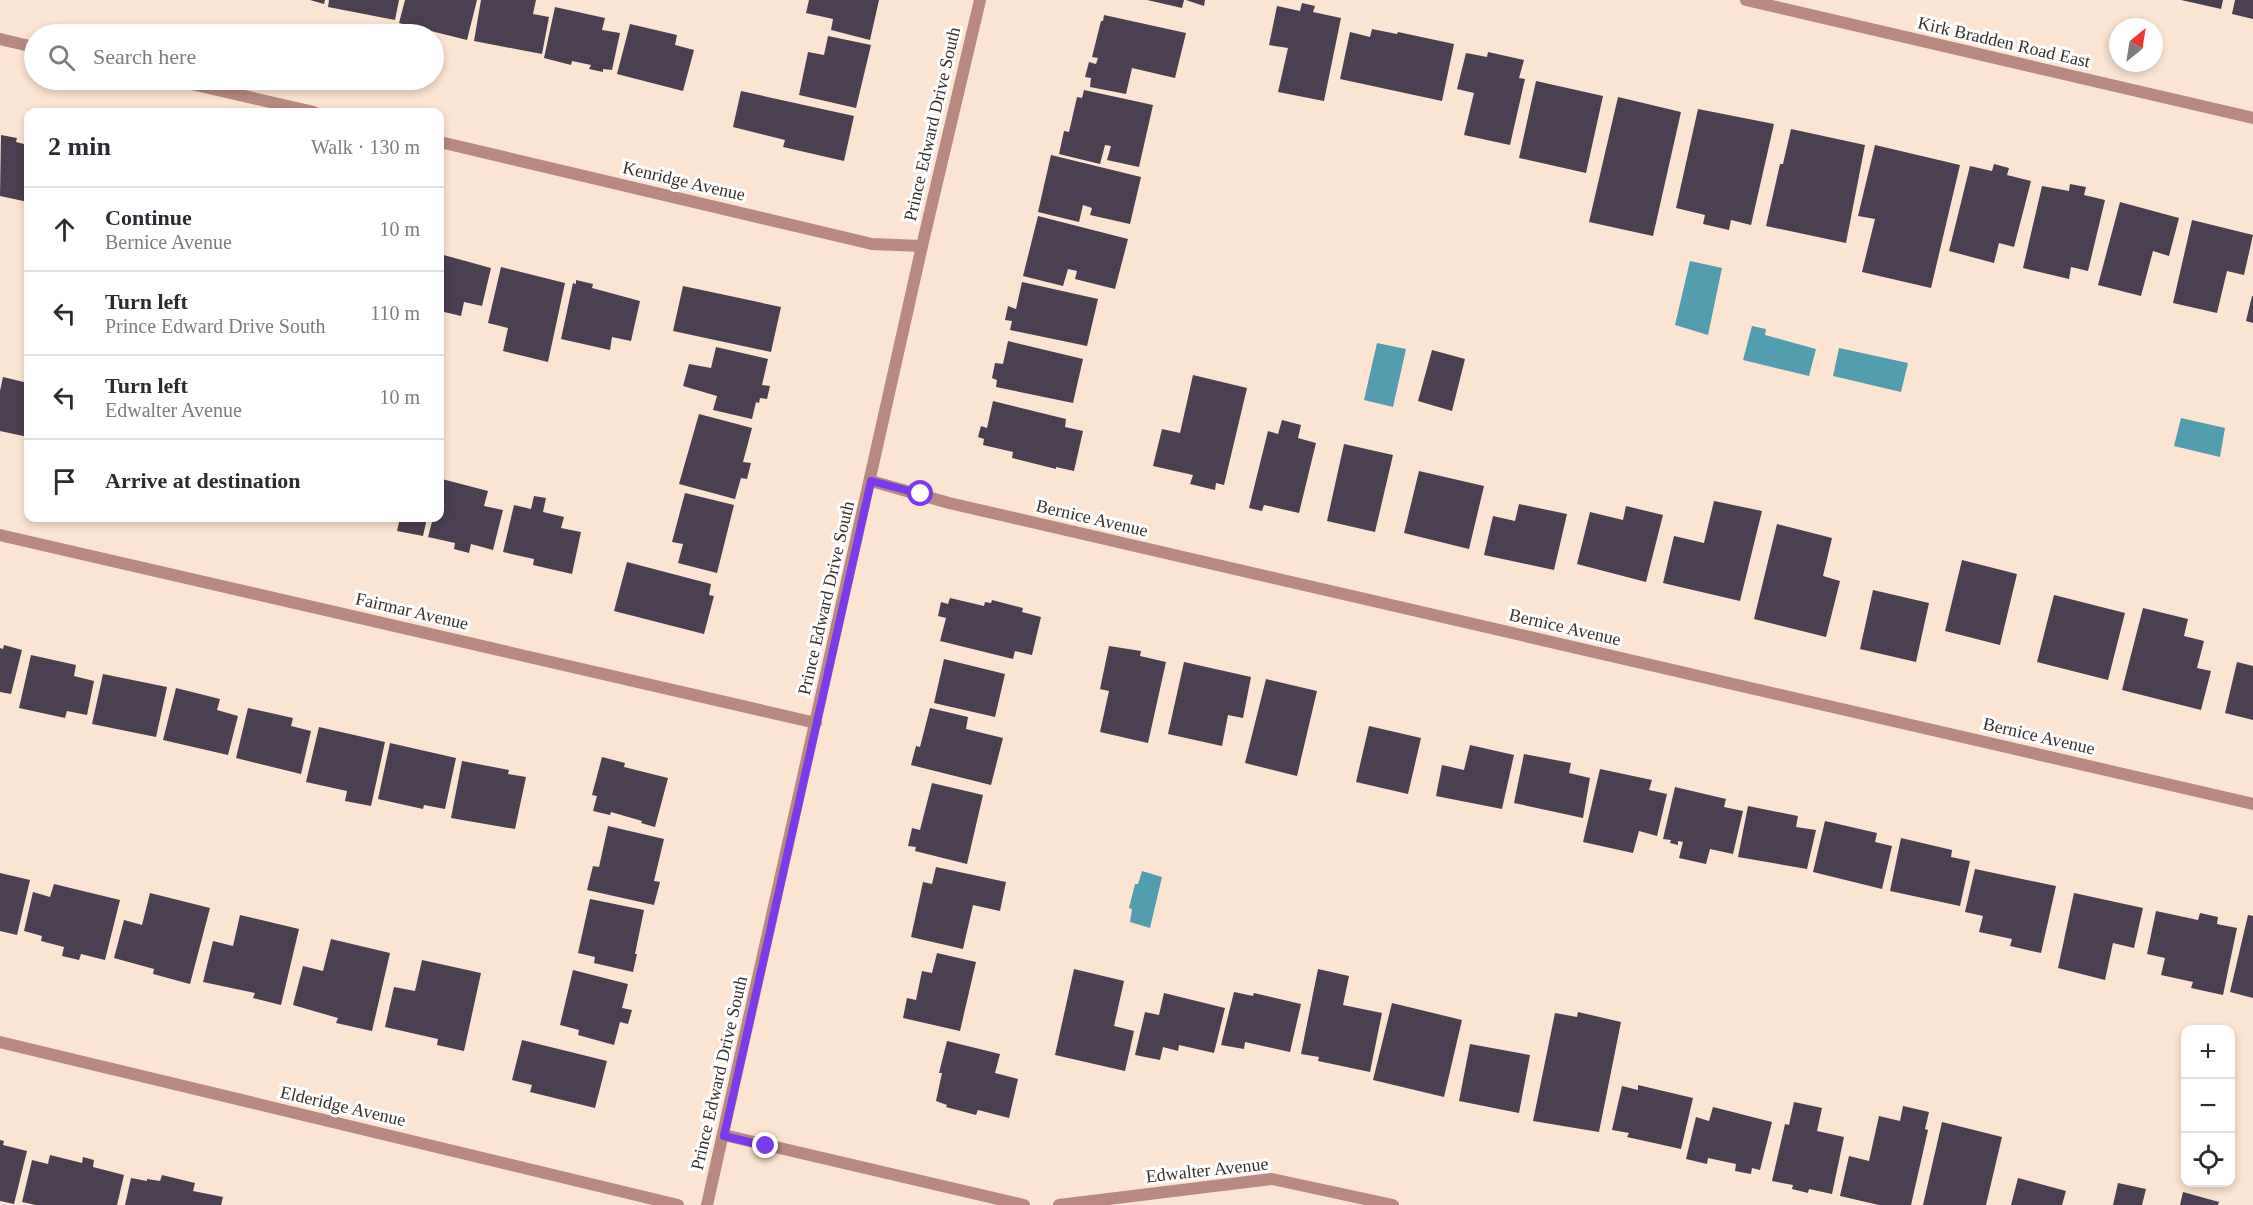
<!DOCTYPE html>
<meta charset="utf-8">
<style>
:root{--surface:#fff;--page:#f7f7f7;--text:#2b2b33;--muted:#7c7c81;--line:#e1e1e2}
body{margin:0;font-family:"Times New Roman",serif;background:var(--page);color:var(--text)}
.controls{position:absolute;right:18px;bottom:18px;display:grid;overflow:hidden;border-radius:12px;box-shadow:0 3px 9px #0003}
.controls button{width:54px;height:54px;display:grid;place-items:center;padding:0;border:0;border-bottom:2px solid var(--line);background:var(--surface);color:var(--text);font:30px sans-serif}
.compass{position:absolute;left:2109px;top:18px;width:54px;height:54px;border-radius:50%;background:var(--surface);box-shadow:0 3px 9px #0003;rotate:30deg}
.stop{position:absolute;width:18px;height:18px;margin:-14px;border:4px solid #7c3aed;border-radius:50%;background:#fff}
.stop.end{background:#7c3aed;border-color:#fff;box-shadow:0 2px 6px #0008}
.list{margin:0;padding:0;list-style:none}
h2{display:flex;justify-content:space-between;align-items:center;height:78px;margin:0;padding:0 24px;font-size:26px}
h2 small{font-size:20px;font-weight:400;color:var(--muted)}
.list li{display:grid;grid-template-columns:39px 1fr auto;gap:18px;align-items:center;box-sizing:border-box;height:84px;padding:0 24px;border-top:2px solid var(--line)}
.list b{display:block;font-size:22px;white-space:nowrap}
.list p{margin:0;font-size:20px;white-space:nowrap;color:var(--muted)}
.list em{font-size:20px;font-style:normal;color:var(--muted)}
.icon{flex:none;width:33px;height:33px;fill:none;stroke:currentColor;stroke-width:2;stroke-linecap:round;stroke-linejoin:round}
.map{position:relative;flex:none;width:2253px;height:1205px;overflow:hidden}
.search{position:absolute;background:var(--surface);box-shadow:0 3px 9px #0003;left:24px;top:24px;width:420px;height:66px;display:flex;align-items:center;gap:15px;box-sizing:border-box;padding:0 21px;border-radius:33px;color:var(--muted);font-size:22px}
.panel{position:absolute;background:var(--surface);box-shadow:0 3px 9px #0003;left:24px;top:108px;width:420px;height:414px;border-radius:12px}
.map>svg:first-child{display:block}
.water{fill:#539db0}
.building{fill:#4b3f52}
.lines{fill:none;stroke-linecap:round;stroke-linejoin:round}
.minor{stroke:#b98880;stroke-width:12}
.tertiary{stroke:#b98880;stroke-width:12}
.route{stroke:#7c3aed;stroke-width:8}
.labels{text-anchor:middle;stroke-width:6;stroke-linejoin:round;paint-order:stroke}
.street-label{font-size:18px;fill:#3a312a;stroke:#fff}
</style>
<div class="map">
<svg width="2253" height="1205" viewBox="0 0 2253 1205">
<rect width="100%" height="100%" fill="#fce4d2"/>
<path class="water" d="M1690,261L1722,268L1708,335L1675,325Z
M1752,326L1766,329L1765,335L1816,349L1809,376L1743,360Z
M1377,343L1406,349L1393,407L1364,400Z
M1839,348L1908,363L1901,392L1833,376Z
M2181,418L2225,428L2220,457L2174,446Z
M1142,871L1162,877L1150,928L1130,922L1132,909L1129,908L1135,884H1138Z"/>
<path class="building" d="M310,0H325L324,4Z
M329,0H399L395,20L328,7Z
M405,0H477L467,40L399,23Z
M481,0H536L533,14L549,17L542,54L474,41Z
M809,0H879L870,40L831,30L833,19L806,13Z
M1147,0H1184L1182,8Z
M1186,0H1205L1204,6Z
M2181,0H2223L2221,9Z
M2235,0H2253V19L2232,14Z
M1302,3L1315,6L1313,12L1341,18L1324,101L1278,92L1288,48L1269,45L1277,6L1300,11Z
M555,7L605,18L602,30L620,33L612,70L603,69V72L589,69L591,65L572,61L571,65L544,58Z
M1104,15L1186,33L1175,78L1132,68L1126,94L1090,87L1091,78L1085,77L1089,62L1096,64L1098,58L1092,57L1101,21H1103Z
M630,24L677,35L675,45L694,50L683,91L617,74Z
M1372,29L1397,34L1398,32L1454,44L1442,101L1340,79L1350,32L1370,37Z
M828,36L871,45L856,108L799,95L808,52L824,55Z
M1488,52L1524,60L1519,78L1525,79L1510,145L1464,135L1474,93L1457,89L1466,53L1487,57Z
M1536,81L1603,96L1586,173L1519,158Z
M1084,90L1153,105L1139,167L1107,160L1111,146L1105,145L1100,164L1059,154L1064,131L1069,132L1077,97L1082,98Z
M741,91L854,116L844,161L783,147L785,140L733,127Z
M1618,97L1681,112L1653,236L1589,222Z
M1698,109L1774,124L1751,225L1731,220L1729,230L1703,224L1705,215L1676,208Z
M1791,129L1865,145L1846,243L1766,226L1780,164H1783Z
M1,135L17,138L16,142L28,145V202L0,196Z
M1875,145L1960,165L1931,288L1862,272L1875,219L1858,216Z
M1051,155L1141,177L1130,224L1090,215L1092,208L1083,205L1079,222L1038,212Z
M1994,164L2009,168L2007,175L2031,181L2014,247L1999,243L1994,263L1949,251L1970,166L1992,171Z
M2070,184L2086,187L2084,195L2105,200L2088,271L2071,267L2069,279L2023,268L2042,186L2069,191Z
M2120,202L2179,218L2169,256L2153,251L2141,296L2098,285Z
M1038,216L1128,239L1115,289L1075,279L1077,271L1068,269L1063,286L1023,276Z
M2192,220L2253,235L2244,275L2227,271L2217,313L2173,303Z
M440,254L491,268L482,306L464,302L461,316L440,311Z
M501,267L565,283L548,362L503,351L508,328L488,323Z
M576,280L593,284L592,288L640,301L631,341L612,337L610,350L561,339L573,283L576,284Z
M1022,282L1098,299L1087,346L1010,330L1012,321L1005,320L1008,306L1016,309Z
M683,286L781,307L771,352L673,331Z
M2252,296H2253V323L2246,321Z
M1008,341L1083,359L1073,403L996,387L997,380L992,378L995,363L1003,364Z
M716,347L768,359L762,385L770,386L767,399L760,398L759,403L756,402L752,419L713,410L717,396L683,386L689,364L711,368Z
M1432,350L1465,359L1452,411L1418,401Z
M1193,375L1247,388L1224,485L1216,483L1215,490L1190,484L1193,475L1153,466L1162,429L1180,433Z
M3,377L28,383V437L0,431V391Z
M993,401L1066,419L1065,427L1083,431L1074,471L1056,467V469L1012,458L1013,452L983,445L984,439L978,437L981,426L987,428Z
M699,414L752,428L743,462L751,463L747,479L741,478L735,499L679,484Z
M1282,420L1301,425L1298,438L1316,443L1299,513L1264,505L1262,511L1249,508L1268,431L1278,434Z
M1344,444L1393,455L1375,532L1327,521Z
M1419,471L1484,486L1469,549L1404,533Z
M442,479L488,491L484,506L503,510L493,550L471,544L469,553L454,549L455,543L428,537L433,518H440V489Z
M685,493L734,505L717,573L678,563L683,544L672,542Z
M534,496L546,498L543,512L564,517L561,528L581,532L572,574L533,565L534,559L503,552L514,505L531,509Z
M1714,501L1762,511L1740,601L1663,583L1674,536L1704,543Z
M1519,504L1567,514L1554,570L1484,555L1493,516L1515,521Z
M1626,506L1663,515L1646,582L1577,564L1590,512L1623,520Z
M400,518H427L423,536L397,531Z
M1777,524L1832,538L1823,576L1840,581L1826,637L1754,619Z
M1962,560L2017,574L2000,645L1945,631Z
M627,562L711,584L709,595L714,596L704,634L614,611Z
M1873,590L1929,603L1916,662L1860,649Z
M2054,595L2125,613L2108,680L2037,662Z
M950,598L984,606L985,602L991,603L992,600L1023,608L1022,612L1041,617L1032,655L1015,651L1013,659L940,641L946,618L938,616L941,602L948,604Z
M2143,608L2188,619L2184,636L2204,641L2197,668L2211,671L2201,710L2122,690Z
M4,645L22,650L11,694L0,692V648L3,649Z
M1109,646L1141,651L1140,656L1166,662L1148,743L1100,732L1109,691L1100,689Z
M31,655L76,665L74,676L94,681L87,715L67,711L65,718L19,708Z
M944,659L1005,674L995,717L934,703Z
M1184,662L1251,677L1243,718L1228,715L1222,746L1168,734Z
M2237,662L2253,666V720L2225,713Z
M103,674L167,687L156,737L92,724Z
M1266,679L1317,691L1297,776L1245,763Z
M176,688L220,699L217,710L238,716L228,755L163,740Z
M248,708L293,718L291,726L311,731L301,774L236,758Z
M930,708L968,717L966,729L1003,738L991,785L911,765L916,746L920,747Z
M1369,726L1421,738L1408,794L1356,782Z
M319,727L385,742L371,806L345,801L347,791L306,782Z
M390,743L456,758L445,809L424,805L423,809L378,799Z
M1470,745L1514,755L1502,809L1436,796L1442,765L1464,770Z
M1524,754L1571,763L1569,773L1590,778L1583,818L1514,803Z
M602,757L625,763L624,767L668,778L655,827L641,823L642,821L611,812L610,815L593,811L597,796L592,795Z
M462,761L509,770L508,774L526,777L515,829L451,818Z
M1600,769L1652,780L1649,790L1667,794L1657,836L1639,831L1633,853L1583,842Z
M932,783L983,795L967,864L915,851L916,847L908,846L912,828L920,830Z
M1675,787L1726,799L1724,807L1743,811L1733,854L1710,849L1706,864L1679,858L1683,842L1678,841V845L1670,843L1671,840L1663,839Z
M1748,806L1798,816L1796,827L1816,830L1807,869L1738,857Z
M1825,821L1877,833L1875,842L1892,846L1882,889L1813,872Z
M608,826L664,839L654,881L660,882L654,905L587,890L593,866L599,867Z
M1901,838L1952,850L1951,857L1970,861L1960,906L1890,891Z
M936,867L1006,882L1000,911L973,905L963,949L911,937L923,882L932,884Z
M1975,869L2056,886L2041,953L2010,946L2012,939L1979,932L1983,916L1965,912Z
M0,873L30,880L17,935L0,931Z
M54,884L120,900L105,960L81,954L79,960L62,956L64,947L41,941L42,936L24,931L33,892L50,897Z
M150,893L210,908L190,984L153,974L154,969L114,958L124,920L142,925Z
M2074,893L2143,908L2134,948L2113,943L2105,980L2058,968Z
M590,899L644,910L635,954H637L633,972L594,963L595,957L578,953Z
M2156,911L2198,920L2200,913L2218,917L2217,924L2237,928L2223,995L2191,988L2193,982L2161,975L2165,958L2147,954Z
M240,915L299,929L281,1005L253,998L255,993L203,982L213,941L233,946Z
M2248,915L2253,916V998L2230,992Z
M331,939L390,953L372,1031L336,1023L338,1018L293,1005L303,966L323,971Z
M937,953L976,962L960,1031L903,1018L907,998L916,1000L922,971L932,973Z
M422,960L481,973L464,1051L437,1045L438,1039L385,1027L394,987L415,991Z
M1074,969L1124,981L1114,1026L1134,1031L1125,1071L1055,1055Z
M1318,969L1349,976L1343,1005L1382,1013L1370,1072L1318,1061L1319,1057L1301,1054Z
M573,970L628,984L622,1008L632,1010L628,1024L620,1022L614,1045L578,1035L579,1030L560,1025Z
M1234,992L1253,996L1254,993L1301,1004L1290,1052L1245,1042L1244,1049L1221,1045Z
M1164,993L1225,1008L1214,1053L1179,1045L1178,1051L1163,1047L1160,1060L1135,1055L1145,1012L1159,1015Z
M1392,1003L1462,1020L1444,1097L1373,1080Z
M1578,1012L1621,1022L1599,1132L1533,1121L1555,1013L1577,1017Z
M522,1040L607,1061L595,1108L530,1092L532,1085L512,1080Z
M947,1041L1000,1054L995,1073L1018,1079L1009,1118L978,1110L976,1115L946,1107L947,1105L936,1101L942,1073H939Z
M1470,1044L1530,1055L1519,1113L1459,1101Z
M1638,1085L1693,1098L1681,1149L1627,1137L1629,1133L1612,1130L1622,1086L1638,1090Z
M1794,1102L1822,1108L1817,1131L1844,1137L1832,1194L1809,1189L1808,1193L1792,1189L1793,1185L1772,1181L1785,1124L1789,1125Z
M1903,1106L1929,1112L1925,1129L1928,1130L1911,1205H1879L1840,1196L1849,1156L1869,1161L1879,1116L1900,1121Z
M1713,1107L1772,1122L1760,1170L1752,1168L1751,1174L1735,1171L1736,1164L1708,1158L1707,1164L1686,1159L1696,1117L1709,1121Z
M1942,1122L2002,1137L1986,1205H1923Z
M0,1140L4,1141L3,1145L27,1151L14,1204L0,1201Z
M50,1155L82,1163L83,1157L94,1160L93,1167L124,1175L117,1205H36L22,1202L32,1160L48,1164Z
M162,1175L195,1183L193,1191L223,1197L221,1205H125L131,1178L147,1181V1179L160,1181Z
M2018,1178L2066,1191L2062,1205H2011Z
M2118,1183L2146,1189L2142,1205H2113Z
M2183,1192L2219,1202L2218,1205H2180Z"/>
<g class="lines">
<path class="minor" d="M1746,0L2253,118
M0,39L34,47
M174,80L314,112
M440,142L872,244L922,246
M871,481L949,503L2253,804
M0,535L816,723
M0,1042L678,1205
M724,1135L1024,1205
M1059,1205L1272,1179L1393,1205"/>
<path class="tertiary" d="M707,1205L922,246L980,0"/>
</g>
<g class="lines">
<path class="route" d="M766,1146L724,1136L871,481L921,494"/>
</g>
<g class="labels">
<g class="street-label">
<text transform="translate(2004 42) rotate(13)" y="6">Kirk Bradden Road East</text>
<text transform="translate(932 124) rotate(-77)" y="6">Prince Edward Drive South</text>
<text transform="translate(684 181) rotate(13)" y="6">Kenridge Avenue</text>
<text transform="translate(1092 518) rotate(13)" y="6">Bernice Avenue</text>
<text transform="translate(826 598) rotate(-77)" y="6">Prince Edward Drive South</text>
<text transform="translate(412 611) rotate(13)" y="6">Fairmar Avenue</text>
<text transform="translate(1565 627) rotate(13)" y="6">Bernice Avenue</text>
<text transform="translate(2039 736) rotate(13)" y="6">Bernice Avenue</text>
<text transform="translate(719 1073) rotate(-77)" y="6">Prince Edward Drive South</text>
<text transform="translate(343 1106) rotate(13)" y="6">Elderidge Avenue</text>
<text transform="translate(1207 1170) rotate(-6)" y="6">Edwalter Avenue</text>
</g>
</g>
</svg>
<div class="controls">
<button>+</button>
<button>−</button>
<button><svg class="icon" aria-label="locate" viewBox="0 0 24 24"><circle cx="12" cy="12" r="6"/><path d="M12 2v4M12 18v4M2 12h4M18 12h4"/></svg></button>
</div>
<svg class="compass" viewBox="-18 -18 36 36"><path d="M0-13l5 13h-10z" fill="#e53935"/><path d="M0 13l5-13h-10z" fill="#7c7c81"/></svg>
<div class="stop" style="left:921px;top:494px"></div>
<div class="stop end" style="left:766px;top:1146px"></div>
<div class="search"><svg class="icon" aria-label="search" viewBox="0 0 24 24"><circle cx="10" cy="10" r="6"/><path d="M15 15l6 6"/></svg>Search here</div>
<section class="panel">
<h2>2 min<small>Walk · 130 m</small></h2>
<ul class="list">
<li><svg class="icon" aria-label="ahead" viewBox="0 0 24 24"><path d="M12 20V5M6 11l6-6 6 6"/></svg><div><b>Continue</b><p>Bernice Avenue</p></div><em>10 m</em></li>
<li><svg class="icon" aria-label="left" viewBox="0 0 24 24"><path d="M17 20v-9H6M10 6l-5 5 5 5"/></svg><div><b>Turn left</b><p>Prince Edward Drive South</p></div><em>110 m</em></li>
<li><svg class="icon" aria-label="left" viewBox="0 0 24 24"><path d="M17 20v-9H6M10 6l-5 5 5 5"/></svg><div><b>Turn left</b><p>Edwalter Avenue</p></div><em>10 m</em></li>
<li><svg class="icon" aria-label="arrive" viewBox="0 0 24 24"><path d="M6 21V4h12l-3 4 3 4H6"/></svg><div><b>Arrive at destination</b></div></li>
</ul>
</section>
</div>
